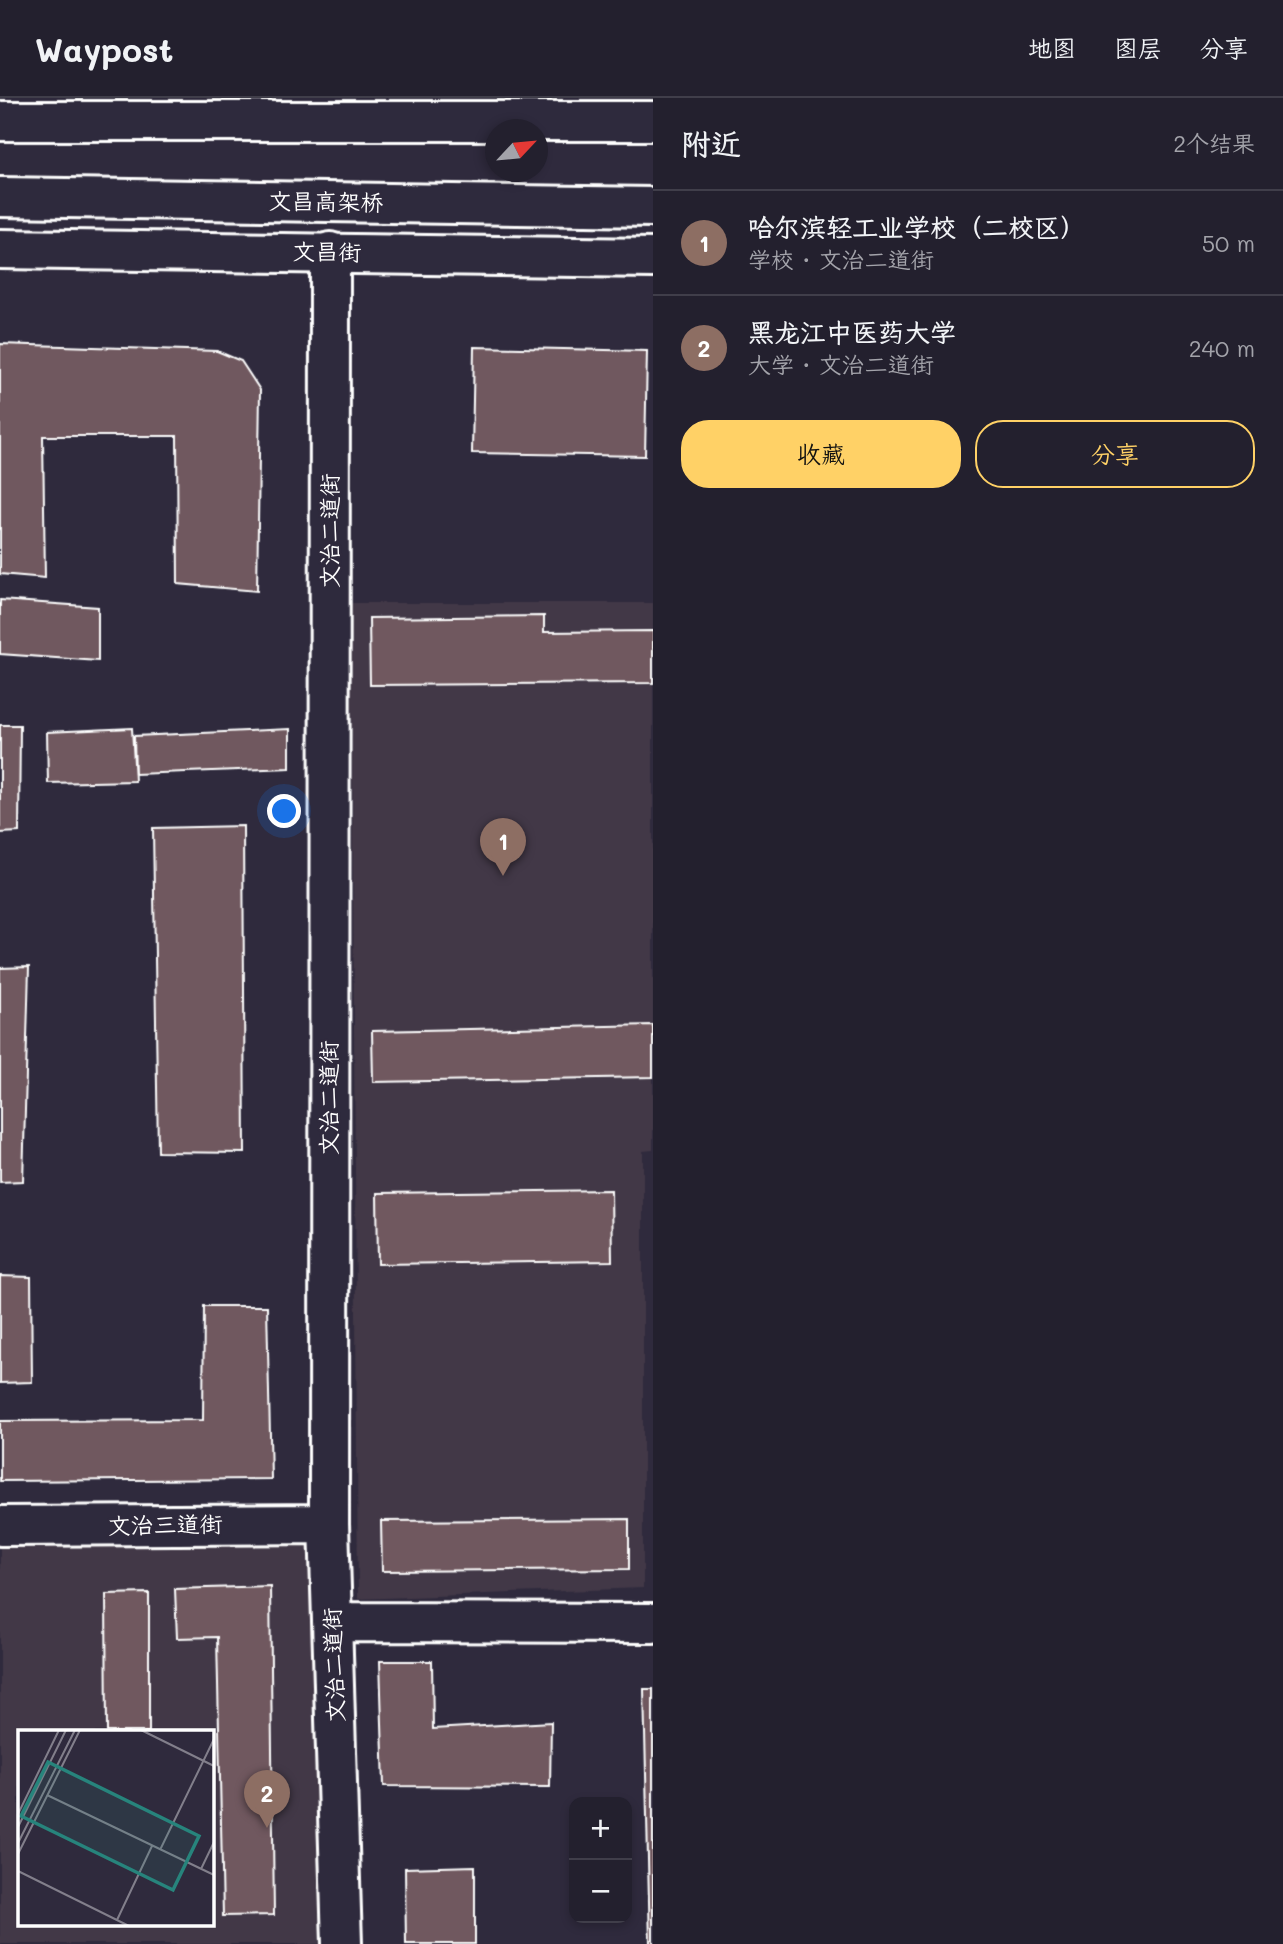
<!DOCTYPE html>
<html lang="zh">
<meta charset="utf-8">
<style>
:root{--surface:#23202e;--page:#2b2836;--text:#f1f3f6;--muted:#a3a3aa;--line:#403e4a;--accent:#ffd166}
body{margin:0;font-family:Mali,"LXGW WenKai TC",sans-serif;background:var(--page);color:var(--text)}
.controls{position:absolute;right:21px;bottom:21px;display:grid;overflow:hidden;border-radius:14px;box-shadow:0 4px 10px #0003}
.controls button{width:63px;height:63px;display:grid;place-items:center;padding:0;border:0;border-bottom:2px solid var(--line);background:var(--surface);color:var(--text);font:35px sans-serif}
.compass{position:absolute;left:485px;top:21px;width:63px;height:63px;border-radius:50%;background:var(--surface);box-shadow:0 4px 10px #0003;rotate:64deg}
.you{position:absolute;left:285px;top:714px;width:24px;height:24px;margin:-18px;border:5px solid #fff;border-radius:50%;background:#1a73e8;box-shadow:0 0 0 10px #1a73e833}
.badge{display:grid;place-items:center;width:46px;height:46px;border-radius:50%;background:var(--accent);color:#fff;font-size:23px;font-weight:700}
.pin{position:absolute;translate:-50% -58px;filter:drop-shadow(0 2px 4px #0008)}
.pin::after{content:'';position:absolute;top:37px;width:24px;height:21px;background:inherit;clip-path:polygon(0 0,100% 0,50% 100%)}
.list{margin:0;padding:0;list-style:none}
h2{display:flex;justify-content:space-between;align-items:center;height:91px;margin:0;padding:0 28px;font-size:30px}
h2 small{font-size:23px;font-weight:400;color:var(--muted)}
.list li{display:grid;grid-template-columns:46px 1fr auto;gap:21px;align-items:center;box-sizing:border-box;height:105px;padding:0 28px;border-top:2px solid var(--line)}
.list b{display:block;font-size:26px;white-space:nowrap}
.list p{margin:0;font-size:23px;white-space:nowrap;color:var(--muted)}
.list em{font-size:23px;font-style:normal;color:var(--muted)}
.actions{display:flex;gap:14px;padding:21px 28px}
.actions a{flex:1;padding:16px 0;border:2px solid var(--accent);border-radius:28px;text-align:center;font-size:24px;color:var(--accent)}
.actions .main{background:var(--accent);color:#111}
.map{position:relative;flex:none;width:653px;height:1846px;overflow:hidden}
header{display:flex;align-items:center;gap:42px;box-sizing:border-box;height:98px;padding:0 35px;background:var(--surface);border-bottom:2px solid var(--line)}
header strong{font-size:33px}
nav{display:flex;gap:38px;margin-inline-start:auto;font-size:24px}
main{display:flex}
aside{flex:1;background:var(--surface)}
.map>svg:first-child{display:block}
.built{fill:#423847;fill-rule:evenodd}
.building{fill:#6f585e;stroke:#fff;stroke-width:2}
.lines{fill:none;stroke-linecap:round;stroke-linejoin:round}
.secondary-casing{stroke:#fff;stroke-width:44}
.primary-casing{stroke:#fff;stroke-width:44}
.highway-casing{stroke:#fff;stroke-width:44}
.secondary{stroke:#2f2a3d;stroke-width:38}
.primary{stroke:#2f2a3d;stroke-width:38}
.highway{stroke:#2f2a3d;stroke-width:38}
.labels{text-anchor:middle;stroke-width:5;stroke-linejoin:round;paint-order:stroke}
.street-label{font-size:23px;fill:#fff;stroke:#2f2a3d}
.inset-road{fill:none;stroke:#827f8b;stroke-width:2}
.view{fill:#27847c;fill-opacity:0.15;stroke:#27847c;stroke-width:3.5}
.inset-edge{fill:none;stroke:#fff;stroke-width:3.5}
</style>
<header>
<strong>Waypost</strong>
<nav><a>地图</a><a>图层</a><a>分享</a></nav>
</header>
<main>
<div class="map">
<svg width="653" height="1846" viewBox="0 0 653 1846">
<rect width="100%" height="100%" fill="#2f2a3d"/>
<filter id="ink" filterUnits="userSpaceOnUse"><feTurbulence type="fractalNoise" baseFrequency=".0143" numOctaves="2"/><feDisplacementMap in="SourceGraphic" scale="14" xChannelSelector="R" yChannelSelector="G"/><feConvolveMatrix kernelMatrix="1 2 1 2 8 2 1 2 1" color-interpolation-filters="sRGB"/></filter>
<g filter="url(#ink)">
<path class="built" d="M351,505H653V1052L643,1053V1490L358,1501Z
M316,1442L326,1846H0V1448ZM19,1634H212V1827H19Z"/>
<path class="building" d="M0,246L217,253L241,263L260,292L257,493L178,486L177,338H43L45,480L0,476Z
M474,249L647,253L645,358L472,355Z
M0,502L98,509V563L0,556Z
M544,518V534L653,533V585L370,587L369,520Z
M0,627H20L19,734L0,735Z
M132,630L135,683L48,685L47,634Z
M290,631V670L135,676L134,638Z
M243,728L245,1055L158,1054L153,730Z
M29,869L23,1083L0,1084V870Z
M653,927V979L373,984L372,933Z
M611,1092L612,1163L378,1166L377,1095Z
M0,1178L31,1179L32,1284L0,1285Z
M204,1208H267L271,1381L0,1383V1323L203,1322Z
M629,1421V1471L382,1473L381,1423Z
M270,1488L274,1817L223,1818L217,1539L177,1540L175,1491Z
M149,1495V1634H107L106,1496Z
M380,1563H432L433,1631L551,1624L550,1689L384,1688Z
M644,1591H653V1846H650Z
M475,1768V1846H406L405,1770Z"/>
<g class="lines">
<defs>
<path id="secondary" d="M330,154L329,1426L342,1846
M0,1428L329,1426
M333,1524L653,1525"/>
<path id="primary" d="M0,151L653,160"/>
<path id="highway" d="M0,23H653
M0,99L653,109"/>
</defs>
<use href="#secondary" class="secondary-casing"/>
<use href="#primary" class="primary-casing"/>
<use href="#highway" class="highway-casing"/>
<use href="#secondary" class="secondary"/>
<use href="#primary" class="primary"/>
<use href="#highway" class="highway"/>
</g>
</g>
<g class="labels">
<g class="street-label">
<text transform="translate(326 104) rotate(1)" y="8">文昌高架桥</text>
<text transform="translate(327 154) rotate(1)" y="8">文昌街</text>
<text transform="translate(330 433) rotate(-90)" y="8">文治二道街</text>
<text transform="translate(329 1000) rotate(-90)" y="8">文治二道街</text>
<text transform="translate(165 1427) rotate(-1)" y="8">文治三道街</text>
<text transform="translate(334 1567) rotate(-92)" y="8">文治二道街</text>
</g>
</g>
<g transform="translate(18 1632)">
<rect width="196" height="196" fill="#2f2a3d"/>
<path class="inset-road" d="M123,0L196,36M29,65L196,145M0,84L41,0M0,97L48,0M0,113L57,0M142,120L196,9M0,124L62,0M183,139L196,112M0,141L111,196M99,190L134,116"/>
<path class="view" d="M30,32L181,106L155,160L3,86Z"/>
<rect width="196" height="196" class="inset-edge"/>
</g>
</svg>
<div class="controls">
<button>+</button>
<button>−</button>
</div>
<svg class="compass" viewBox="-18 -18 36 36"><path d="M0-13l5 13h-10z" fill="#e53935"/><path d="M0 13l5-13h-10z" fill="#a3a3aa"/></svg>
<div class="you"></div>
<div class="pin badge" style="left:503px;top:778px;background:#8d6e63">1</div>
<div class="pin badge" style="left:267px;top:1730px;background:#8d6e63">2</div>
</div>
<aside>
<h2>附近<small>2个结果</small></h2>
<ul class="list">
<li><span class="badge" style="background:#8d6e63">1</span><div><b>哈尔滨轻工业学校（二校区）</b><p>学校 · 文治二道街</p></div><em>50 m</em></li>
<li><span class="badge" style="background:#8d6e63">2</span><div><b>黑龙江中医药大学</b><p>大学 · 文治二道街</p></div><em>240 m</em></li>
</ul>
<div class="actions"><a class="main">收藏</a><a>分享</a></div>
</aside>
</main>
